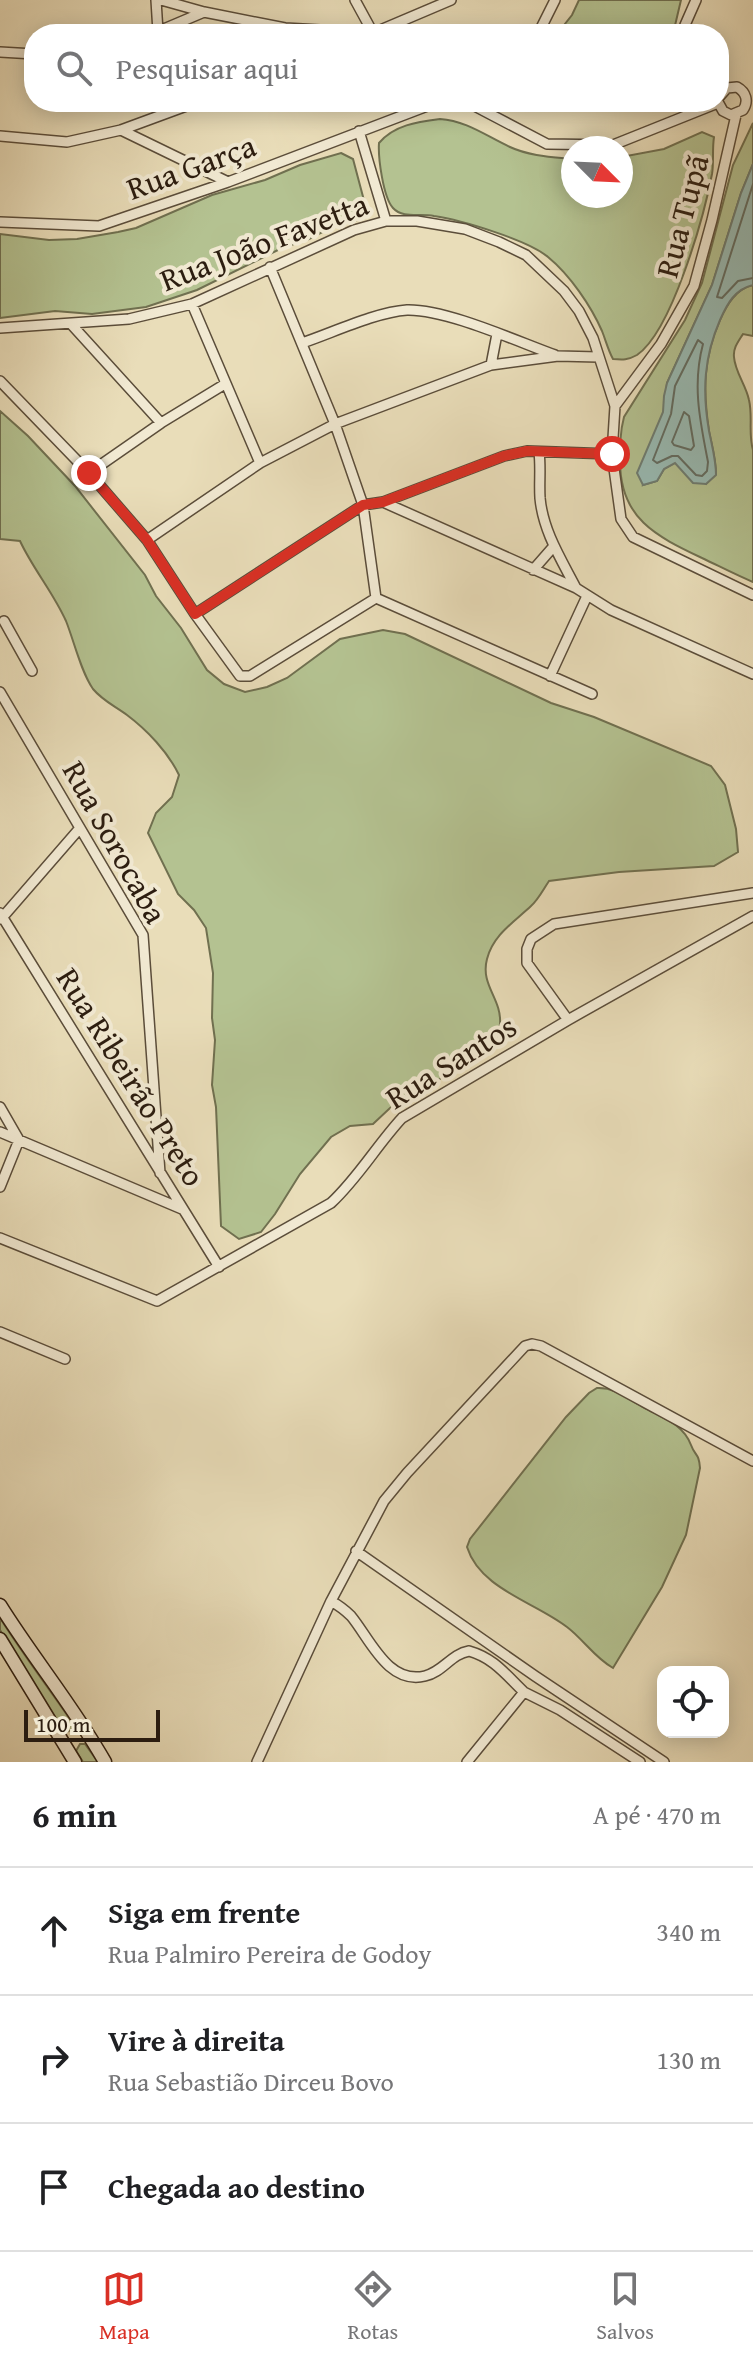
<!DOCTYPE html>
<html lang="pt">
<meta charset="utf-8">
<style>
:root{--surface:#fff;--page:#f6f6f6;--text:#202124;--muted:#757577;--line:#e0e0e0;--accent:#d93025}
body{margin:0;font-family:"Gentium Book Plus",serif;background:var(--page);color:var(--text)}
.controls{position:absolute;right:24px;bottom:24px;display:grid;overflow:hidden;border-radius:16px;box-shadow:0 4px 20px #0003}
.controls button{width:72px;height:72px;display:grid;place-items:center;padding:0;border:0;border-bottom:2px solid var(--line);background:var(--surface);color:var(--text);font:40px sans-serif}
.compass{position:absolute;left:561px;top:136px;width:72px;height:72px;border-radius:50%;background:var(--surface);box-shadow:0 4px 20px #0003;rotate:114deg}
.scale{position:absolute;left:24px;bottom:20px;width:136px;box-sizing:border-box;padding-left:8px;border:4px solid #2c1d10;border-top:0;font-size:22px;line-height:28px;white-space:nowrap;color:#2c1d10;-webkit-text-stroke:6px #f1e9d2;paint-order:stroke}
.stop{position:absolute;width:24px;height:24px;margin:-18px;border:6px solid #d93025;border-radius:50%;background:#fff}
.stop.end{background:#d93025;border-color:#fff;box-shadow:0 2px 8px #0008}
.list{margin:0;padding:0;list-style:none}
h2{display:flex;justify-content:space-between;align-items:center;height:104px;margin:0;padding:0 32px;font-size:34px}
h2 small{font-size:26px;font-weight:400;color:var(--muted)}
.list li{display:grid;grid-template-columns:52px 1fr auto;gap:24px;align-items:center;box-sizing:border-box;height:128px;padding:0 32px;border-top:2px solid var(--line)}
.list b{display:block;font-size:30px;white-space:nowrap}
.list p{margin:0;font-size:26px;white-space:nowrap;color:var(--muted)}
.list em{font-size:26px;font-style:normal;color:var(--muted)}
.icon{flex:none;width:44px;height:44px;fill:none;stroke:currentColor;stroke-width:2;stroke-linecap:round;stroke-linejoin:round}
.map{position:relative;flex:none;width:753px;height:1762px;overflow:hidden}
.search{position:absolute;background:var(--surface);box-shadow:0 4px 20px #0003;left:24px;right:24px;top:24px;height:88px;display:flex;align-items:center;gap:20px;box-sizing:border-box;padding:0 28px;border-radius:32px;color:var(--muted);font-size:30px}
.sheet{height:488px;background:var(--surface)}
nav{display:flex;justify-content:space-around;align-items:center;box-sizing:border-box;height:112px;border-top:2px solid var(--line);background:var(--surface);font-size:22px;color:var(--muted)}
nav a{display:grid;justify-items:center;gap:4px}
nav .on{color:var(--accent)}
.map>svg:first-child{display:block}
.green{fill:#b4c291;stroke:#707050;stroke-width:2}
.water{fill:#98bbb4;stroke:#6d7c72;stroke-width:2}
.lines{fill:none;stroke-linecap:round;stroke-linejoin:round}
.shore{stroke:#626c62;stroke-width:2}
.minor-casing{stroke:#5b4d3a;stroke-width:12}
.secondary-casing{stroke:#2c1d10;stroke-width:15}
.minor{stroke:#f1e9d2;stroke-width:9}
.secondary{stroke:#f1e9d2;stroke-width:12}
.route{stroke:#d93025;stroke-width:10}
.labels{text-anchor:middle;stroke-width:8;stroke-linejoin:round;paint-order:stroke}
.street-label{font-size:32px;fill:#2c1d10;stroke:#f1e9d2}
</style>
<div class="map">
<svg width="753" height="1762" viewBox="0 0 753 1762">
<rect width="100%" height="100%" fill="#e9ddb9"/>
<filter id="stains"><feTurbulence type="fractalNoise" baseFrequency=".0025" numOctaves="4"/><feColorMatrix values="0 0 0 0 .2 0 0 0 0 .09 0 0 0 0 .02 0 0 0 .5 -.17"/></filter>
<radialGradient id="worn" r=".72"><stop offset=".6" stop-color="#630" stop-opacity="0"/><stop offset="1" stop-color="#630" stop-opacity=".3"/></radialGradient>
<path class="green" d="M579,0H681L673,34H557L572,15Z
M440,119C467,121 486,136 510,147C529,156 553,157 573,159V196H621V157L664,149L702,132L714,137C712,150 714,162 712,174C704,216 672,331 637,355C628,360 623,360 613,359C608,350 606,341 602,331C591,306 570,275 548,257C528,240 461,220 434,216C420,213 403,219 393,208C383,197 378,157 379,143C394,125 417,122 440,119Z
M753,123V164L741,193L712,285L667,383L664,411L643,485L657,481L664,469L676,462L706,484L716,474C716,459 712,446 709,431C703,391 703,358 720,320C727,304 736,289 753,285V336L743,334C738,342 733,348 734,357C735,372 746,385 749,400C753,417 748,433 753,450V582C736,575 719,566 702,558C656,536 620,519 620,461C620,446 620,432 624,417L685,320L702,283L733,165Z
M341,153L353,159L366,208L358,220L332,227L309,239L282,248L197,290L146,307L92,314L55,311L0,318V234L49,240L77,239L118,232L136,228L212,195L265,180L300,165Z
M0,411L28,436L75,486L145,575L156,596L181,628L207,670L224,684L245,692L267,687L287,678L340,639L383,630L405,634L551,703L594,717L711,766L725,785L736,829L738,852L714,866L619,872L549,881C543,890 538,900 531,906C514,922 493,935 487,959C480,985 502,999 500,1024C500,1032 495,1041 493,1048L390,1108L373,1124L350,1126L331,1137L300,1174L275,1214L261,1232L239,1239L221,1226L216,1107L212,1085L215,1040L212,1018L213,973L206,928L194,910L178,894L148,833L156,813L172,797L179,775C168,752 147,730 127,715C115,706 103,701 93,689C81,672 74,641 66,621C53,592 33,569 20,541L0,539Z
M597,1388C615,1387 628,1399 643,1407C663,1418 683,1424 691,1445C695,1456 699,1453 700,1468L686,1535L662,1587L613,1668C595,1658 583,1639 567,1627C535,1602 480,1589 467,1547L470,1539L566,1417L589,1393Z
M0,1618C24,1656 51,1691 76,1728L64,1733L0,1630Z
M80,1744H85L98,1762H83L76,1751Z"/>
<path class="water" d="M753,164V285C735,289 727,304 720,320C704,357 702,391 709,431C712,446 716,460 716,475L706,484L693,483L675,463L664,469L657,481L643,485L637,473L663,412L664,396L667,383L712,285L741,193Z"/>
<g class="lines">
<path class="shore" d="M753,184L717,297L722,298L738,281L753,278
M698,340L703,344C692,385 700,421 708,462L707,471L702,476L696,475L678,456H672L657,463L653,460L671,414L675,386Z
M684,412L689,416L694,446L691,450L674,445L672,442Z"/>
<defs>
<path id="minor" d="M156,0L158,32
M161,0L204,12L285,28L373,33
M355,0L373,33
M152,34L204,12
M371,34L451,0
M535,34L541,28L555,0
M685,34V25L696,0
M0,52L34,54
M467,102L547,144L613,145L718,103
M718,102L723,111L731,115L743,110C749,101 746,92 737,87L727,88L719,97
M121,130L228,182
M359,131L386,221
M0,136L67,142L121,130L197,102
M0,222L99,226L228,182L438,102
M270,267L335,424L363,505L376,598
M192,304L260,463
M71,324L161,423
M0,328L129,319L192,304L354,230L386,221H417L465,229L499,242L526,255L564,291L579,311L593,338L615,406L612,454L621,519L633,537L753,595
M302,343C332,333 376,312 407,310C446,309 516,341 555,355
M491,365L497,334
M0,381L89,473L147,540L195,614L240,676H250L376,598
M615,406L661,344L694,286L712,220L736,115
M539,452C541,467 539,483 540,498C543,531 561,559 576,588
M89,473L161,423L225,384
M383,502L576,588L611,610L753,674
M147,540L260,463L335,424L491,365L558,356L598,357
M533,570L554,546
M376,598L592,694
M195,614L363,505L383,502L504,456L527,451L612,454
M4,621L32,671
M550,676L587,596
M0,692L143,935L160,1173
M0,913L219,1267
M1,919L80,828
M568,1020L527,963V949L531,939L554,924L753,893
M0,1107L19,1140L0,1187
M0,1132L182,1209
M0,1238L157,1301L331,1203C358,1178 377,1145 402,1118L568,1020L753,916
M0,1332L65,1359
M356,1551L535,1676L664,1762
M331,1601C338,1605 345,1610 351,1616C370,1639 388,1685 425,1676C443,1672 451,1654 469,1651C494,1658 506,1675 524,1692L467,1762
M524,1692L560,1710L640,1762
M257,1762L331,1601L384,1501L407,1473L525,1346L532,1344L541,1346L753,1461"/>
<path id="secondary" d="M0,1605C33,1658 74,1707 105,1762
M0,1639L75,1762"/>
</defs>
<use href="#minor" class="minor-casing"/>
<use href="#secondary" class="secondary-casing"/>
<use href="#minor" class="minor"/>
<use href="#secondary" class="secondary"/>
</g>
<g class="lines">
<path class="route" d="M89,473L147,540L195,614L363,505L383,502L504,456L527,451L612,454"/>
</g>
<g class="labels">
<g class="street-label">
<text transform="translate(191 167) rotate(-20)" y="11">Rua Garça</text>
<text transform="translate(682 216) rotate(-75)" y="11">Rua Tupã</text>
<text transform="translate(264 242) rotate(-21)" y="11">Rua João Favetta</text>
<text transform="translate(115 842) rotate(61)" y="11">Rua Sorocaba</text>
<text transform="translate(451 1062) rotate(-32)" y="11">Rua Santos</text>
<text transform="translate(131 1077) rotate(58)" y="11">Rua Ribeirão Preto</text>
</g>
</g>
<rect width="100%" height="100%" filter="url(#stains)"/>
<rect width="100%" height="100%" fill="url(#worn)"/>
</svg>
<div class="controls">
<button><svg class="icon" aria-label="locate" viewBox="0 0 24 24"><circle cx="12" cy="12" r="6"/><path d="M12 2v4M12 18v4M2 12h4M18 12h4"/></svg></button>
</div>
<svg class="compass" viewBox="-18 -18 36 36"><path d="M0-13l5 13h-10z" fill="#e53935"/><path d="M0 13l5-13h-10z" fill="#757577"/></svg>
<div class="scale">100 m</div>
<div class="stop" style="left:612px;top:454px"></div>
<div class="stop end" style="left:89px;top:473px"></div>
<div class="search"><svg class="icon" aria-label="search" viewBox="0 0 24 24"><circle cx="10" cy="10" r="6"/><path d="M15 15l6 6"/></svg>Pesquisar aqui</div>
</div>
<section class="sheet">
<h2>6 min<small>A pé · 470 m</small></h2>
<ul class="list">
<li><svg class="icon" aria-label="ahead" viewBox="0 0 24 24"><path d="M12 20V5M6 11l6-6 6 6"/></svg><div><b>Siga em frente</b><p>Rua Palmiro Pereira de Godoy</p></div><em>340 m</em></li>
<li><svg class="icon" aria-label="right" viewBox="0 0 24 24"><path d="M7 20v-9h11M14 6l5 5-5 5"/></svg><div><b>Vire à direita</b><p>Rua Sebastião Dirceu Bovo</p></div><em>130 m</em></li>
<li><svg class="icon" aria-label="arrive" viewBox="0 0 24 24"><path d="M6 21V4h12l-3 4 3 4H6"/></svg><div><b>Chegada ao destino</b></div></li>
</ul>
</section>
<nav>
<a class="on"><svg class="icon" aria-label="map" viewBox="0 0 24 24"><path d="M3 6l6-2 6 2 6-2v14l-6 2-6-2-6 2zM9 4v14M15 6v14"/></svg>Mapa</a>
<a><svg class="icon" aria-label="directions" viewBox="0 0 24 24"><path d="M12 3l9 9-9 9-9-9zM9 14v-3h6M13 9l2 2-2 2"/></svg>Rotas</a>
<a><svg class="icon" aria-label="saved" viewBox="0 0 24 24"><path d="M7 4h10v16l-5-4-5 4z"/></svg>Salvos</a>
</nav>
